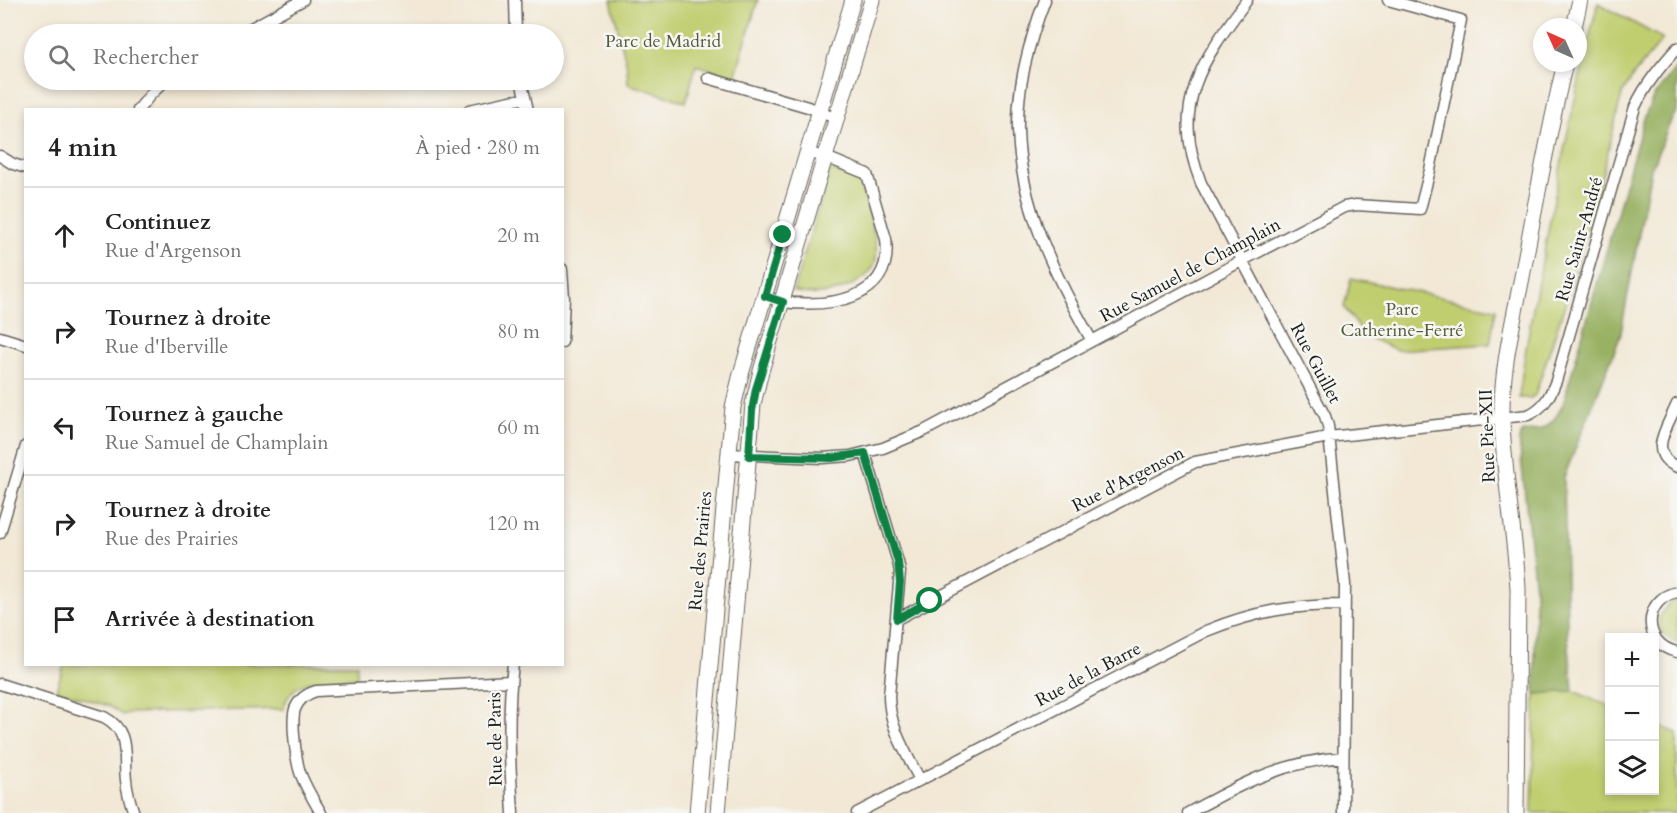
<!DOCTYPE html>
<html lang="fr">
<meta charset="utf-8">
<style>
:root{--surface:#fff;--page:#f2f2f2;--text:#222;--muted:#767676;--line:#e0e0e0}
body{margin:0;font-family:Cardo,serif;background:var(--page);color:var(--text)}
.controls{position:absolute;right:18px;bottom:18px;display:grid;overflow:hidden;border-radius:0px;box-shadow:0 3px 9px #0003}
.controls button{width:54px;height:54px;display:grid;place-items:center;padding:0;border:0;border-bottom:2px solid var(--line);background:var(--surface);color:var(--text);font:30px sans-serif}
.compass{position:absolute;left:1533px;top:18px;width:54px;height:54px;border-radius:50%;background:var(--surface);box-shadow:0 3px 9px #0003;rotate:315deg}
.stop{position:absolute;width:18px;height:18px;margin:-14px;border:4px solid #0b8043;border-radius:50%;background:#fff}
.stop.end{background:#0b8043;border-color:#fff;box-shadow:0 2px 6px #0008}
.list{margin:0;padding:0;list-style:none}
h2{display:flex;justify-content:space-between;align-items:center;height:78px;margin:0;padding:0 24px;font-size:26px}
h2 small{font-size:20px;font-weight:400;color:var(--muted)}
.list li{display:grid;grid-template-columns:39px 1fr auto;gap:18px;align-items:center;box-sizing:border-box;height:96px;padding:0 24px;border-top:2px solid var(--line)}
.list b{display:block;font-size:22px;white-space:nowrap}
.list p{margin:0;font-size:20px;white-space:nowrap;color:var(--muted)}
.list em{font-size:20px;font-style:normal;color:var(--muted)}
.icon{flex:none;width:33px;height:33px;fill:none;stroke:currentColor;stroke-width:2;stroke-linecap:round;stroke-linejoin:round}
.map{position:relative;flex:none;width:1677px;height:813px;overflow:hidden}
.search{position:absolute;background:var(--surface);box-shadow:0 3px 9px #0003;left:24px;top:24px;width:540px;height:66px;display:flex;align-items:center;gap:15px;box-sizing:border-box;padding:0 21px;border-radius:33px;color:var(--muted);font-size:22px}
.panel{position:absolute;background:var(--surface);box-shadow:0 3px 9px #0003;left:24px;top:108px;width:540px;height:558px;border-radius:0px}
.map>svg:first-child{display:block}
.green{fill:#c1ce70;stroke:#6e7546;stroke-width:1.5}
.forest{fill:#98b162;stroke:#5a663f;stroke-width:1.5}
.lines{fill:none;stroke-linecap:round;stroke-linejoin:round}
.street-casing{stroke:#67635d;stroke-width:13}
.secondary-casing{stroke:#67635d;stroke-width:17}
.street{stroke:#fff;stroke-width:10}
.secondary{stroke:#fff;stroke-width:15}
.route{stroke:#0b8043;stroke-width:8}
.labels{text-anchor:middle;stroke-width:5;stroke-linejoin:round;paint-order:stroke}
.park-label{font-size:18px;fill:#565a39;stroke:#f6f6f2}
.street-label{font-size:18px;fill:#1c1c1c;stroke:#f6f6f2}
</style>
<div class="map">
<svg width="1677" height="813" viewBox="0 0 1677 813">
<rect width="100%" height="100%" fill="#f6f6f2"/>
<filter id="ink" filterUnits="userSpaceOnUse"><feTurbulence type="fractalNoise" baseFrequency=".0167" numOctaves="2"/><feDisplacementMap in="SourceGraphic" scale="12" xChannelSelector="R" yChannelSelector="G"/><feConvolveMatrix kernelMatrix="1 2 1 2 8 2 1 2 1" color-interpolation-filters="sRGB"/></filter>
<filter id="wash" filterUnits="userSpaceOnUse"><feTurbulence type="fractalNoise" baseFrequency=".008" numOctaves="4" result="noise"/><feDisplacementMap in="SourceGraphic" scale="24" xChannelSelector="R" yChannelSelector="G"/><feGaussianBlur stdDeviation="1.35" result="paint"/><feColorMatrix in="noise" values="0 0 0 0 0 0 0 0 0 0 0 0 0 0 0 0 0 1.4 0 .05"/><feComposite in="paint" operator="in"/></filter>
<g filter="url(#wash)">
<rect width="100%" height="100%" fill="#f2e8d5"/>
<path class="green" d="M611,0H758L735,77L696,65L686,102L628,84L627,67Z
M1598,3L1663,39L1635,73L1622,94L1599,188L1573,280L1535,395L1531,398H1519C1525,343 1537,289 1547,236C1562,157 1578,80 1598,3Z
M830,170L854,177L860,181C864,195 867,208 871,222C879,254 883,272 847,287C829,295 812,297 793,291Z
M1351,278L1496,309L1490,344L1397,350L1365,336L1344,307Z
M1675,601H1677V642C1654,636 1654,611 1675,601Z
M64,665L357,664V678C332,680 289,675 284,709L129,713L122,715L109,706L56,690Z
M1573,691L1609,706L1610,790H1654L1655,724L1677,733V813H1532L1535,694Z"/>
<path class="forest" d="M1677,67V112L1672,118L1651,169L1620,337L1564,477L1567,626L1573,691L1535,694V589L1519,439L1522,433C1527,431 1533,431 1538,430C1551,427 1558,415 1563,404L1644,118L1654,96Z"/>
</g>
<g filter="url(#ink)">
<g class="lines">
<defs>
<path id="street" d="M515,0L516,34
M1045,0C1029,41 1017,86 1018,130C1020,206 1055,276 1092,341
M1247,0C1201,62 1170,104 1201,183L1325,416L1328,426L1345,584L1343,813
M240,34L303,0
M708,78L808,107L837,119
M521,80L528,110
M138,110L151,94L166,80
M469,110L525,98
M0,156L13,164L26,168
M562,269L564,298L562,342
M765,296C770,298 777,301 782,302C827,307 894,302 886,239L867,174L828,158L807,152
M0,337L26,345
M1677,404C1668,426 1646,454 1677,467
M865,453L898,562L900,572L889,696C889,727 906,753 920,780
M728,454L822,458L850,456L883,448L924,431L1230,267L1344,207L1356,205L1420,209L1430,170L1461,20L1388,0
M0,533L26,446
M1677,592C1642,599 1642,645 1677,652
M897,619L1195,462L1329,437L1528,415C1544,408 1550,396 1556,381L1635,107C1645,85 1661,66 1677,48
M513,664C507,714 510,763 513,813
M0,684L104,717C131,731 123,755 126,780C127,791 130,802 134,813
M321,813C314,801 306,788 301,775C296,763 291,721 295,709C299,699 306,694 316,691L511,681
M857,813L1206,631C1255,611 1293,605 1345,605
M1188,813C1241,784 1281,762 1343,757"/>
<path id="secondary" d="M1574,27L1580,0
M697,813L733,407L741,374L853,0
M718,813L753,404L761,371L872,0
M1516,813L1518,589C1515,531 1503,474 1502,417C1501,370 1513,323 1522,277C1535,206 1548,134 1565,63"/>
</defs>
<use href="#street" class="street-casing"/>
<use href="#secondary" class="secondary-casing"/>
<use href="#street" class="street"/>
<use href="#secondary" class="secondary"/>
</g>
</g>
<g class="lines" filter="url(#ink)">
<path class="route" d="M783,235L765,296L783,302L756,389L752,411L749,456L832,458L865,453L898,562L900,582L897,619L930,601"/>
</g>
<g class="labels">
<g class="park-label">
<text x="663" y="47">Parc de Madrid</text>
<text x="1402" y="315">Parc<tspan x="1402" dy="21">Catherine-Ferré</tspan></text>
</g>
<g class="street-label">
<text transform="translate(1579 239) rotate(-74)" y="6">Rue Saint-André</text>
<text transform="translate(1190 270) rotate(-28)" y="6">Rue Samuel de Champlain</text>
<text transform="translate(1316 363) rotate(62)" y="6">Rue Guillet</text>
<text transform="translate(1487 436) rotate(-92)" y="6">Rue Pie-XII</text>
<text transform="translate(1128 479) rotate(-27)" y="6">Rue d'Argenson</text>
<text transform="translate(700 551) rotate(-85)" y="6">Rue des Prairies</text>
<text transform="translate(1088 674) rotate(-28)" y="6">Rue de la Barre</text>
<text transform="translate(495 739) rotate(-91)" y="6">Rue de Paris</text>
</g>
</g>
</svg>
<div class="controls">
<button>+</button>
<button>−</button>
<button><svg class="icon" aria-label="layers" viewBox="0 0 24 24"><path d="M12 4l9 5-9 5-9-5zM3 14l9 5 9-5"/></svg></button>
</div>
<svg class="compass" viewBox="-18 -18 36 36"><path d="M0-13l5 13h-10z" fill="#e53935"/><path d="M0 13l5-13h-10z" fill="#767676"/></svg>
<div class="stop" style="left:930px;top:601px"></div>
<div class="stop end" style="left:783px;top:235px"></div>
<div class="search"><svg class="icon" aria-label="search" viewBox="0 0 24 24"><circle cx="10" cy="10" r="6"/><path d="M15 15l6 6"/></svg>Rechercher</div>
<section class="panel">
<h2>4 min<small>À pied · 280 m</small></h2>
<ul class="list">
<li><svg class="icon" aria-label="ahead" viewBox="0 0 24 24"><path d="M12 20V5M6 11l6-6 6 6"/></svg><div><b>Continuez</b><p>Rue d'Argenson</p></div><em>20 m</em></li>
<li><svg class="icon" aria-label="right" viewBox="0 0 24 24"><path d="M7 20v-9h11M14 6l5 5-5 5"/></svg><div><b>Tournez à droite</b><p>Rue d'Iberville</p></div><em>80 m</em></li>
<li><svg class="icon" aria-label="left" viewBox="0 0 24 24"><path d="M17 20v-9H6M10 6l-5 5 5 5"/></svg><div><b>Tournez à gauche</b><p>Rue Samuel de Champlain</p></div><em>60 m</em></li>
<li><svg class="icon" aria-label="right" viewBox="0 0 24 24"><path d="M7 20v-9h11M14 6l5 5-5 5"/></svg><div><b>Tournez à droite</b><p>Rue des Prairies</p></div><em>120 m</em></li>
<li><svg class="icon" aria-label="arrive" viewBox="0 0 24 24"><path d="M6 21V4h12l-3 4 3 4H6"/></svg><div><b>Arrivée à destination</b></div></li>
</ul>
</section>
</div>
